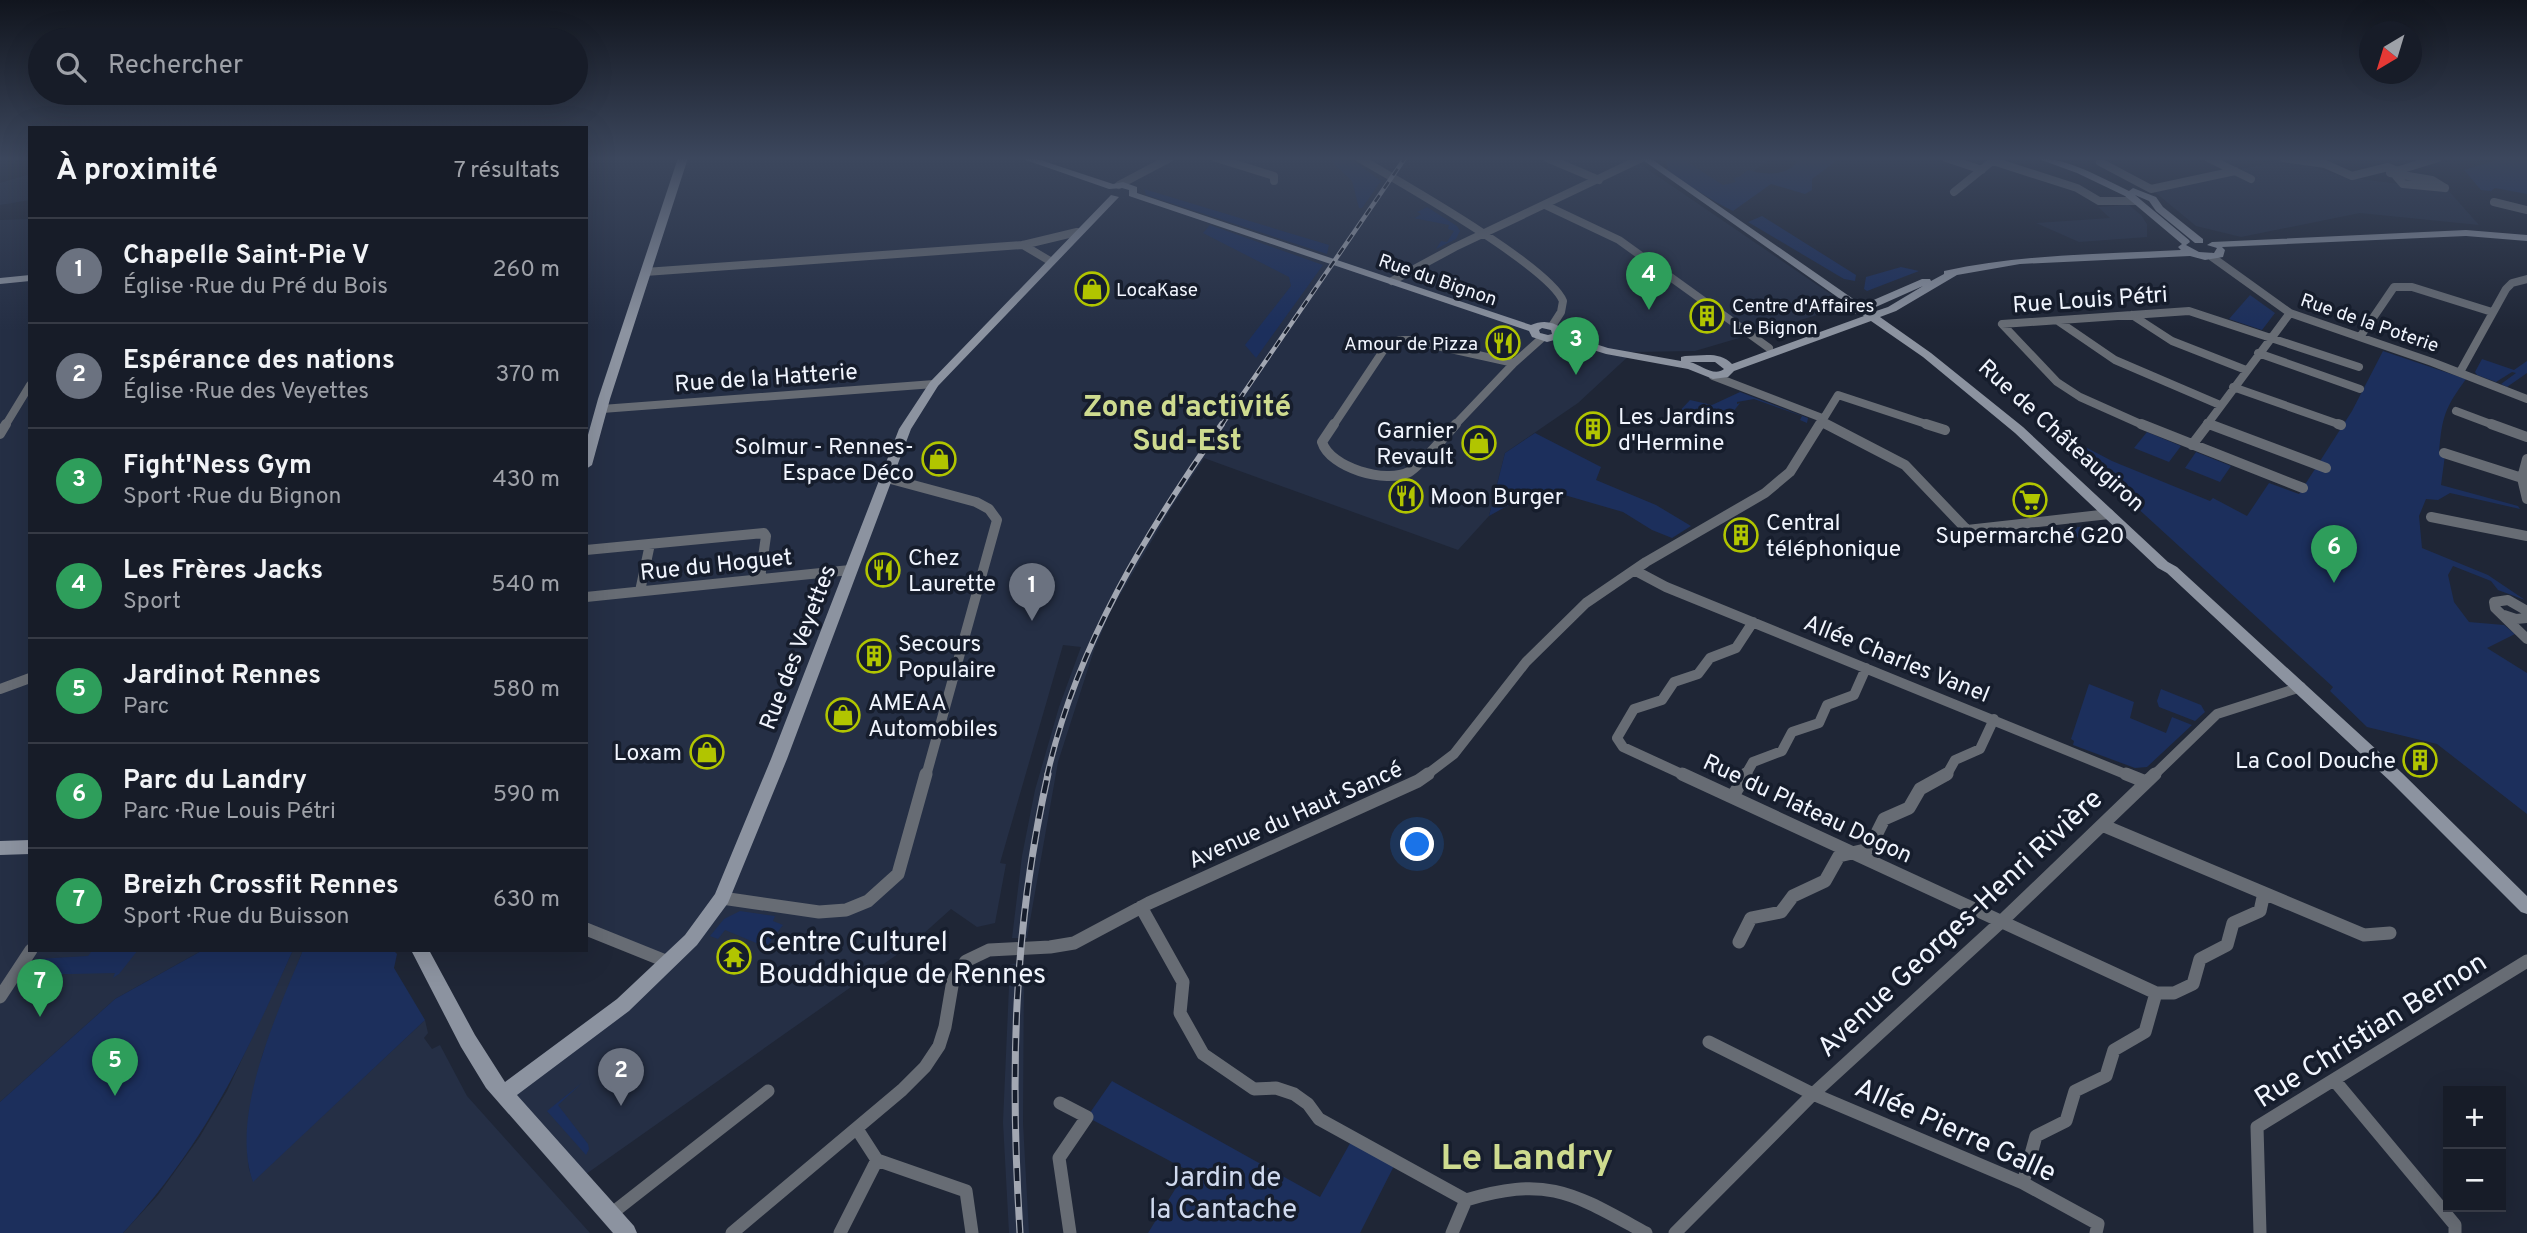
<!DOCTYPE html>
<html lang="fr">
<meta charset="utf-8">
<style>
:root{--surface:#171c28;--page:#242934;--text:#f1f3f6;--muted:#9ea1a8;--line:#363a45;--accent:#2563eb}
body{margin:0;font-family:Overpass,sans-serif;background:var(--page);color:var(--text)}
.controls{position:absolute;right:21px;bottom:21px;display:grid;overflow:hidden;border-radius:0px;box-shadow:0 7px 28px #0002}
.controls button{width:63px;height:63px;display:grid;place-items:center;padding:0;border:0;border-bottom:2px solid var(--line);background:var(--surface);color:var(--text);font:35px sans-serif}
.compass{position:absolute;left:2359px;top:21px;width:63px;height:63px;border-radius:50%;background:var(--surface);box-shadow:0 7px 28px #0002;rotate:218deg}
.you{position:absolute;left:1418px;top:845px;width:24px;height:24px;margin:-18px;border:5px solid #fff;border-radius:50%;background:#1a73e8;box-shadow:0 0 0 10px #1a73e833}
.badge{display:grid;place-items:center;width:46px;height:46px;border-radius:50%;background:var(--accent);color:#fff;font-size:23px;font-weight:700}
.pin{position:absolute;translate:-50% -58px;filter:drop-shadow(0 2px 4px #0008)}
.pin::after{content:'';position:absolute;top:37px;width:24px;height:21px;background:inherit;clip-path:polygon(0 0,100% 0,50% 100%)}
.list{margin:0;padding:0;list-style:none}
h2{display:flex;justify-content:space-between;align-items:center;height:91px;margin:0;padding:0 28px;font-size:30px}
h2 small{font-size:23px;font-weight:400;color:var(--muted)}
.list li{display:grid;grid-template-columns:46px 1fr auto;gap:21px;align-items:center;box-sizing:border-box;height:105px;padding:0 28px;border-top:2px solid var(--line)}
.list b{display:block;font-size:26px;white-space:nowrap}
.list p{margin:0;font-size:23px;white-space:nowrap;color:var(--muted)}
.list em{font-size:23px;font-style:normal;color:var(--muted)}
.icon{flex:none;width:38px;height:38px;fill:none;stroke:currentColor;stroke-width:2;stroke-linecap:round;stroke-linejoin:round}
.map{position:relative;flex:none;width:2527px;height:1233px;overflow:hidden}
.search{position:absolute;background:var(--surface);box-shadow:0 7px 28px #0002;left:28px;top:28px;width:560px;height:77px;display:flex;align-items:center;gap:18px;box-sizing:border-box;padding:0 24px;border-radius:38px;color:var(--muted);font-size:26px}
.panel{position:absolute;background:var(--surface);box-shadow:0 7px 28px #0002;left:28px;top:126px;width:560px;height:826px;border-radius:0px}
.map>svg:first-child{display:block}
.built{fill:#252f45}
.green{fill:#1c2f5c}
.lines{fill:none;stroke-linecap:round;stroke-linejoin:round}
.street-far2{stroke:#676c74;stroke-width:8}
.street-far1{stroke:#676c74;stroke-width:10}
.street{stroke:#676c74;stroke-width:13}
.secondary{fill:#8c93a0;fill-rule:evenodd}
.rail-far2-casing{stroke:#a2a7b2;stroke-width:4.5}
.rail-far1-casing{stroke:#a2a7b2;stroke-width:6}
.rail-casing{stroke:#a2a7b2;stroke-width:7}
.rail-far2{stroke:#161d2c;stroke-width:2.5;stroke-dasharray:8;stroke-linecap:butt}
.rail-far1{stroke:#161d2c;stroke-width:3.5;stroke-dasharray:10;stroke-linecap:butt}
.rail{stroke:#161d2c;stroke-width:4.5;stroke-dasharray:13;stroke-linecap:butt}
.labels{text-anchor:middle;stroke-width:7;stroke-linejoin:round;paint-order:stroke}
.far-street-label{font-size:19px;fill:#f1f5fe;stroke:#161d2c}
.far-poi-label{font-size:19px;fill:#f1f5fe;stroke:#161d2c;text-anchor:start}
.street-label{font-size:23px;fill:#f1f5fe;stroke:#161d2c}
.poi-label{font-size:23px;fill:#f1f5fe;stroke:#161d2c;text-anchor:start}
.near-street-label{font-size:28px;fill:#f1f5fe;stroke:#161d2c}
.near-poi-label{font-size:28px;fill:#f1f5fe;stroke:#161d2c;text-anchor:start}
.near-park-label{font-size:28px;fill:#d0daef;stroke:#161d2c}
.district-label{font-size:30px;font-weight:bold;fill:#cedb8f;stroke:#161d2c}
.near-district-label{font-size:37px;font-weight:bold;fill:#cedb8f;stroke:#161d2c}
</style>
<div class="map">
<svg width="2527" height="1233" viewBox="0 0 2527 1233">
<rect width="100%" height="100%" fill="#1f2636"/>
<path class="built" d="M586,158H1631L1835,297L1831,311L1695,351L1633,352L1578,403L1505,453L1489,516L1458,550L1204,458L1171,508L1111,610L1094,650L1058,762L1027,938H1012L1022,856L1035,790L1059,707L1081,647L1063,645L1000,863L1006,864L995,923L977,927L951,909L912,944L579,1179L504,1094L668,962L586,929Z
M1678,158H1772L1729,189Z
M2278,161L2304,164L2344,177L2448,190L2479,225L2360,213L2241,237L2196,226L2151,189Z
M30,174V200L0,205V183Z
M2129,205L2141,215L2147,224V237L2079,242L2036,223L2110,218L2098,207Z
M30,219V950H203L115,999L0,1102V220Z
M293,950H303L262,1056L249,1116L247,1150L249,1169L253,1181L425,1020L428,1033L424,1038L432,1049L440,1045L467,1096L590,1233H123L158,1195L199,1138L227,1091Z
M1024,963L1023,1123L1029,1233H1009L1003,1122L1010,964Z"/>
<path class="green" d="M1328,158H1350L1381,181L1362,208H1359L1352,181Z
M1681,158L1723,185L1736,182L1733,178L1739,177L1748,170C1765,175 1790,177 1799,158H1829L1836,161L1812,179V190L1805,194L1771,184L1733,211C1709,199 1688,185 1666,169L1668,168L1666,158Z
M2503,158L2527,161V194L2495,188L2491,191L2481,190L2464,170Z
M1144,189L1329,245L1327,254L1146,195Z
M1427,207L1457,226L1460,231L1456,239L1436,249L1441,241L1447,242L1454,231L1448,229L1449,225L1408,217L1415,218L1421,214L1417,212Z
M1762,216L1856,275L1855,281L1844,279L1748,222Z
M1210,225L1323,265L1256,358L1245,345L1291,286L1289,277L1203,233Z
M1901,267L1919,271L1867,291L1864,289L1866,277Z
M2250,295L2275,313L2262,330L2229,319Z
M2383,351L2466,379C2445,408 2442,416 2439,453L2445,455L2441,485L2518,506L2520,509L2450,493L2438,500L2426,499L2419,516L2422,548L2488,575L2525,600L2498,590L2491,581L2453,566L2448,575L2454,602L2469,622L2504,625L2515,634L2487,648L2527,673V814L2437,744L2367,727L2330,691L2333,687L2051,429L2112,461L2210,501L2213,498L2247,516L2269,483L2299,494L2352,411Z
M2482,359L2514,370L2527,361V373L2507,387L2501,384L2516,373L2512,372L2496,382L2477,375L2475,372Z
M1740,392L1808,418L1807,423L1800,420L1802,416L1754,399L1737,402V404L1740,403L1733,412L1724,411L1708,427L1676,415L1690,400L1712,405Z
M2147,432L2181,446L2169,462L2134,448Z
M1535,433L1601,467L1596,480L1656,505L1691,526L1672,538L1652,530L1623,512L1561,494L1525,496L1489,516L1505,453Z
M2196,452L2231,466L2220,482L2185,468Z
M2085,526L2097,538L2090,539L2087,536L2042,543L2033,534Z
M2089,684L2134,702L2130,718L2166,733L2172,717L2192,725L2147,767L2135,768L2073,745L2074,741L2071,739Z
M2161,689L2201,705L2205,712L2195,721L2159,707L2157,701Z
M740,911L775,916L773,921L783,925L766,947L725,930L718,939L710,936L724,919Z
M138,950L119,974L113,978L115,973L23,975L32,961L37,959L88,956L91,952Z
M203,950H293C244,1059 205,1144 123,1233H0V1102L115,999Z
M303,950H393L397,954L394,968L425,1020L253,1182C229,1115 278,1012 303,950Z
M1112,1081L1320,1197L1353,1138L1396,1162L1360,1233H1148L1187,1170L1087,1117Z
M582,1083L558,1105L588,1144L589,1149L586,1155L547,1111Z"/>
<g class="lines">
<path class="street-far2" d="M1216,158L1274,176V181
M1359,158C1398,181 1549,266 1563,301L1561,312L1552,326
M1547,158L1599,180
M1946,158L1982,170
M2208,158L2251,179
M2283,158L2325,164L2352,176L2388,167L2397,171
M2438,158L2390,173L2432,180L2445,188
M1993,161L2077,188L2099,201H2135
M2100,162L2151,189L2235,171
M2396,176L2403,184L2445,188
M1119,185L1170,158
M1954,192L1996,158
M2494,202L2527,210
M1545,205L1619,240L1769,348
M1023,245L1050,261
M2212,257L2290,313L2432,362L2527,399
M645,272L1023,245L1077,232
M1392,281L1455,247L1642,158
M2132,315L2172,341L2246,370
M2058,321L2115,360L2220,405
M2360,337L2394,287H2412L2492,312
M2258,353L2360,389
M1514,363L1542,338
M2460,372L2506,289L2512,283L2527,279
M1713,376L1822,418
M2233,387L2341,425
M602,409L934,384
M2456,411L2496,426
M1822,422L1829,426
M2207,423L2214,426
M5,426L30,385
M1333,426L1385,348L1399,340H1410L1514,363L1454,426
M1819,426L1838,395L1932,426
M2145,426L2080,397L2057,382L2002,324L2189,311L2359,367
M2206,426L2290,313"/>
<path class="street-far1" d="M1334,424L1322,442C1330,468 1386,484 1409,472C1420,466 1446,435 1456,424
M1826,424L1905,465L1967,530L2109,514
M1926,424L1945,430
M2141,424L2303,488
M2209,424L2326,468
M2338,424L2341,425
M2491,424L2527,437
M0,434L6,424
M2192,445L2208,424
M2444,453L2522,478
M2527,459L2522,478L2527,499
M887,478L976,502L989,509L997,520L926,776
M2431,517L2527,536
M586,550L764,533L766,536L760,578
M1634,570L1666,587L2130,776
M640,591L650,544
M586,597L850,570
M2527,611L2508,600L2494,602L2495,608L2527,639
M2504,615L2516,619L2527,618
M0,689L30,678
M1425,776L1454,754L1526,662L1586,603L1646,562L1765,493L1790,472L1820,424
M1686,776L1623,747L1617,738L1634,709L1662,700L1674,682L1698,674L1710,658L1736,648L1753,622
M1745,776L1753,762L1782,751L1792,732L1819,723L1827,705L1854,695L1866,668
M1946,776L1955,760L1980,749L1994,719
M2153,776L2217,714L2301,687"/>
<path class="street" d="M1682,774L2156,993
M2126,774L2146,782
M1733,796L1746,774
M2102,825L2364,935L2390,933
M722,898L819,912L846,910L868,901L898,874L926,774
M1141,907L1183,982L1180,1013L1203,1054L1254,1089L1276,1088L1294,1094L1308,1104L1319,1119L1466,1200C1549,1175 1574,1194 1646,1233
M586,929L668,962
M1739,942L1751,918L1781,912L1793,896L1825,881L1839,856L1869,849L1884,819L1909,808L1920,789L1947,774
M0,997L31,950
M1709,1042L1813,1094L2023,1183L2098,1224L2096,1233
M2335,1081L2455,1225V1233
M1060,1103L1087,1117L1059,1158L1070,1233
M877,1160L966,1191L972,1233
M2023,1183L2036,1136L2066,1121L2075,1091L2106,1076L2114,1050L2145,1032L2156,993H2174L2193,984L2200,959L2227,945L2233,923L2260,911L2264,893
M611,1214L768,1091
M732,1233L902,1090L925,1067L939,1046L945,1027L953,980L966,961L989,950L1050,947L1074,943L1149,903L1418,781L1428,774
M840,1233L877,1160L857,1129
M1452,1233L1466,1200
M1675,1233L1813,1094L2002,921L2155,774
M2260,1233L2257,1127L2527,961"/>
<path class="secondary" d="M678,158H688L610,399L592,465L586,469V442L598,399Z
M1020,158H1034L1113,184L1123,182L1137,187V193L1531,325C1542,320 1552,321 1562,328L1564,334L1608,348L1681,361V357L1685,356C1702,356 1720,351 1732,364L1864,316L1860,313L1850,314L1849,312L1853,308L1640,158H1650L1862,305L1922,279H1930L1931,281L1944,274V271C2021,254 2102,254 2181,250L2178,247L2182,244L2125,196L2077,173L2036,158C2068,158 2100,177 2129,191L2133,188L2156,197L2163,207L2203,239V243H2195L2156,211L2149,201L2135,195L2189,240L2190,242L2186,245L2199,252L2214,253L2217,248L2207,245L2212,242L2466,230L2527,235V241L2466,236L2222,247L2225,250L2223,257L2205,260L2190,256L2020,264L1957,275L1896,311L1880,317L1931,353L2023,427L2168,562L2177,567L2402,773L2527,896V914L2521,912L2391,782L2167,573L2158,568L2015,433L1923,357L1871,321L1734,371L1728,377L1713,379L1688,369L1606,354L1558,339L1547,342L1532,337L1529,331L1129,196V190L1122,188L1109,189ZM1923,286L1888,307L1873,312L1869,310ZM1542,328L1551,330L1552,334L1548,335L1540,333L1539,330ZM1690,362H1715L1724,369C1714,377 1701,365 1690,362Z
M1111,195L1119,197L938,386L911,429L787,759L728,903L697,945L629,1011L517,1095L634,1226L637,1233H613L486,1088L461,1047L411,950H429L475,1035L505,1082L617,999L685,935L715,894L771,759L899,429L930,382Z
M30,275V281L0,284V278Z
M30,840V854L0,855V841Z"/>
<defs>
<path id="rail-far2" d="M1221,426L1405,158"/>
<path id="rail-far1" d="M1047,776C1077,644 1146,533 1222,424"/>
<path id="rail" d="M1020,1233C1010,1074 1013,930 1048,774"/>
</defs>
<use href="#rail-far2" class="rail-far2-casing"/>
<use href="#rail-far1" class="rail-far1-casing"/>
<use href="#rail" class="rail-casing"/>
<use href="#rail-far2" class="rail-far2"/>
<use href="#rail-far1" class="rail-far1"/>
<use href="#rail" class="rail"/>
</g>
<linearGradient id="sky" x2="0" y2="1"><stop stop-color="#11151e"/><stop offset="0.48" stop-color="#3c475d"/><stop offset="1" stop-color="#3c475d" stop-opacity="0"/></linearGradient>
<rect width="2527" height="330" fill="url(#sky)"/>
<defs>
<symbol id="shop-ring" viewBox="-11 -11 22 22"><circle r="9.5" fill="#161d2c" stroke="#b1c500" stroke-width="1.5"/><path d="M-5-2.5h2.3a2.7 3.5 0 0 1 5.4 0H5L5.5 6h-11ZM-1.5-2.5h3a1.5 2.3 0 0 0-3 0Z" fill="#b1c500"/></symbol>
<symbol id="building-ring" viewBox="-11 -11 22 22"><circle r="9.5" fill="#161d2c" stroke="#b1c500" stroke-width="1.5"/><path d="M-4-6H4V6H1V3H-1V6H-4ZM-2.5-4.3h1.7v1.8h-1.7ZM.8-4.3h1.7v1.8H.8ZM-2.5-1h1.7V.8h-1.7ZM.8-1h1.7V.8H.8Z" fill="#b1c500"/></symbol>
<symbol id="restaurant-ring" viewBox="-11 -11 22 22"><circle r="9.5" fill="#161d2c" stroke="#b1c500" stroke-width="1.5"/><path d="M-5-6h1v4h1v-4h1v4h1v-4h1v5L-1.5 .5V6h-2V.5L-5-1ZM5-6V6H3V1.5H1.5Q1.5-4 5-6Z" fill="#b1c500"/></symbol>
<symbol id="supermarket-ring" viewBox="-11 -11 22 22"><circle r="9.5" fill="#161d2c" stroke="#b1c500" stroke-width="1.5"/><path d="M-6-5.5h2.5l.6 2H6L4.5 2H-2.5L-4.4-4H-6ZM-1.5 3.2a1.3 1.3 0 1 0 .1 0ZM3 3.2a1.3 1.3 0 1 0 .1 0Z" fill="#b1c500"/></symbol>
<symbol id="temple-ring" viewBox="-11 -11 22 22"><circle r="9.5" fill="#161d2c" stroke="#b1c500" stroke-width="1.5"/><path d="M0-6L5-2H3V0L6.5 2.5H4V6H1.5V3h-3V6H-4V2.5H-6.5L-3 0V-2H-5Z" fill="#b1c500"/></symbol>
</defs>
<g fill-rule="evenodd">
<use href="#shop-ring" x="1073" y="270" width="38" height="38"/>
<use href="#building-ring" x="1688" y="297" width="38" height="38"/>
<use href="#restaurant-ring" x="1484" y="324" width="38" height="38"/>
<use href="#building-ring" x="1574" y="410" width="38" height="38"/>
<use href="#shop-ring" x="1460" y="424" width="38" height="38"/>
<use href="#shop-ring" x="920" y="440" width="38" height="38"/>
<use href="#restaurant-ring" x="1387" y="477" width="38" height="38"/>
<use href="#supermarket-ring" x="2011" y="481" width="38" height="38"/>
<use href="#building-ring" x="1722" y="516" width="38" height="38"/>
<use href="#restaurant-ring" x="864" y="551" width="38" height="38"/>
<use href="#building-ring" x="855" y="637" width="38" height="38"/>
<use href="#shop-ring" x="824" y="696" width="38" height="38"/>
<use href="#shop-ring" x="688" y="733" width="38" height="38"/>
<use href="#building-ring" x="2401" y="741" width="38" height="38"/>
<use href="#temple-ring" x="715" y="938" width="38" height="38"/>
</g>
<g class="labels">
<g class="far-street-label">
<text transform="translate(1438 279) rotate(19)" y="7">Rue du Bignon</text>
<text transform="translate(2370 322) rotate(19)" y="7">Rue de la Poterie</text>
</g>
<g class="far-poi-label">
<text x="1116" y="296">LocaKase</text>
<text x="1732" y="312">Centre d'Affaires<tspan x="1732" dy="22">Le Bignon</tspan></text>
<text x="1478" y="350" text-anchor="end">Amour de Pizza</text>
</g>
<g class="street-label">
<text transform="translate(2090 299) rotate(-4)" y="8">Rue Louis Pétri</text>
<text transform="translate(766 377) rotate(-4)" y="8">Rue de la Hatterie</text>
<text transform="translate(2062 435) rotate(42)" y="8">Rue de Châteaugiron</text>
<text transform="translate(716 564) rotate(-6)" y="8">Rue du Hoguet</text>
<text transform="translate(797 647) rotate(-69)" y="8">Rue des Veyettes</text>
<text transform="translate(1897 658) rotate(22)" y="8">Allée Charles Vanel</text>
<text transform="translate(1808 808) rotate(25)" y="8">Rue du Plateau Dogon</text>
<text transform="translate(1295 814) rotate(-24)" y="8">Avenue du Haut Sancé</text>
</g>
<g class="poi-label">
<text x="1618" y="424">Les Jardins<tspan x="1618" dy="26">d'Hermine</tspan></text>
<text x="1454" y="438" text-anchor="end">Garnier<tspan x="1454" dy="26">Revault</tspan></text>
<text x="914" y="454" text-anchor="end">Solmur - Rennes-<tspan x="914" dy="26">Espace Déco</tspan></text>
<text x="1430" y="504">Moon Burger</text>
<text x="1766" y="530">Central<tspan x="1766" dy="26">téléphonique</tspan></text>
<text x="2030" y="543" text-anchor="middle">Supermarché G20</text>
<text x="908" y="565">Chez<tspan x="908" dy="26">Laurette</tspan></text>
<text x="898" y="651">Secours<tspan x="898" dy="26">Populaire</tspan></text>
<text x="868" y="710">AMEAA<tspan x="868" dy="26">Automobiles</tspan></text>
<text x="682" y="760" text-anchor="end">Loxam</text>
<text x="2396" y="768" text-anchor="end">La Cool Douche</text>
</g>
<g class="near-street-label">
<text transform="translate(1959 922) rotate(-43)" y="10">Avenue Georges-Henri Rivière</text>
<text transform="translate(2370 1029) rotate(-32)" y="10">Rue Christian Bernon</text>
<text transform="translate(1956 1129) rotate(24)" y="10">Allée Pierre Galle</text>
</g>
<g class="near-poi-label">
<text x="758" y="951">Centre Culturel<tspan x="758" dy="32">Bouddhique de Rennes</tspan></text>
</g>
<g class="near-park-label">
<text x="1223" y="1186">Jardin de<tspan x="1223" dy="32">la Cantache</tspan></text>
</g>
<g class="district-label">
<text x="1187" y="416">Zone d'activité<tspan x="1187" dy="34">Sud-Est</tspan></text>
</g>
<g class="near-district-label">
<text x="1527" y="1169">Le Landry</text>
</g>
</g>
</svg>
<div class="controls">
<button>+</button>
<button>−</button>
</div>
<svg class="compass" viewBox="-18 -18 36 36"><path d="M0-13l5 13h-10z" fill="#e53935"/><path d="M0 13l5-13h-10z" fill="#9ea1a8"/></svg>
<div class="you"></div>
<div class="pin badge" style="left:1032px;top:621px;background:#6b7280">1</div>
<div class="pin badge" style="left:621px;top:1106px;background:#6b7280">2</div>
<div class="pin badge" style="left:1576px;top:375px;background:#2e9e5b">3</div>
<div class="pin badge" style="left:1649px;top:310px;background:#2e9e5b">4</div>
<div class="pin badge" style="left:115px;top:1096px;background:#2e9e5b">5</div>
<div class="pin badge" style="left:2334px;top:583px;background:#2e9e5b">6</div>
<div class="pin badge" style="left:40px;top:1017px;background:#2e9e5b">7</div>
<div class="search"><svg class="icon" aria-label="search" viewBox="0 0 24 24"><circle cx="10" cy="10" r="6"/><path d="M15 15l6 6"/></svg>Rechercher</div>
<section class="panel">
<h2>À proximité<small>7 résultats</small></h2>
<ul class="list">
<li><span class="badge" style="background:#6b7280">1</span><div><b>Chapelle Saint-Pie V</b><p>Église · Rue du Pré du Bois</p></div><em>260 m</em></li>
<li><span class="badge" style="background:#6b7280">2</span><div><b>Espérance des nations</b><p>Église · Rue des Veyettes</p></div><em>370 m</em></li>
<li><span class="badge" style="background:#2e9e5b">3</span><div><b>Fight'Ness Gym</b><p>Sport · Rue du Bignon</p></div><em>430 m</em></li>
<li><span class="badge" style="background:#2e9e5b">4</span><div><b>Les Frères Jacks</b><p>Sport</p></div><em>540 m</em></li>
<li><span class="badge" style="background:#2e9e5b">5</span><div><b>Jardinot Rennes</b><p>Parc</p></div><em>580 m</em></li>
<li><span class="badge" style="background:#2e9e5b">6</span><div><b>Parc du Landry</b><p>Parc · Rue Louis Pétri</p></div><em>590 m</em></li>
<li><span class="badge" style="background:#2e9e5b">7</span><div><b>Breizh Crossfit Rennes</b><p>Sport · Rue du Buisson</p></div><em>630 m</em></li>
</ul>
</section>
</div>
